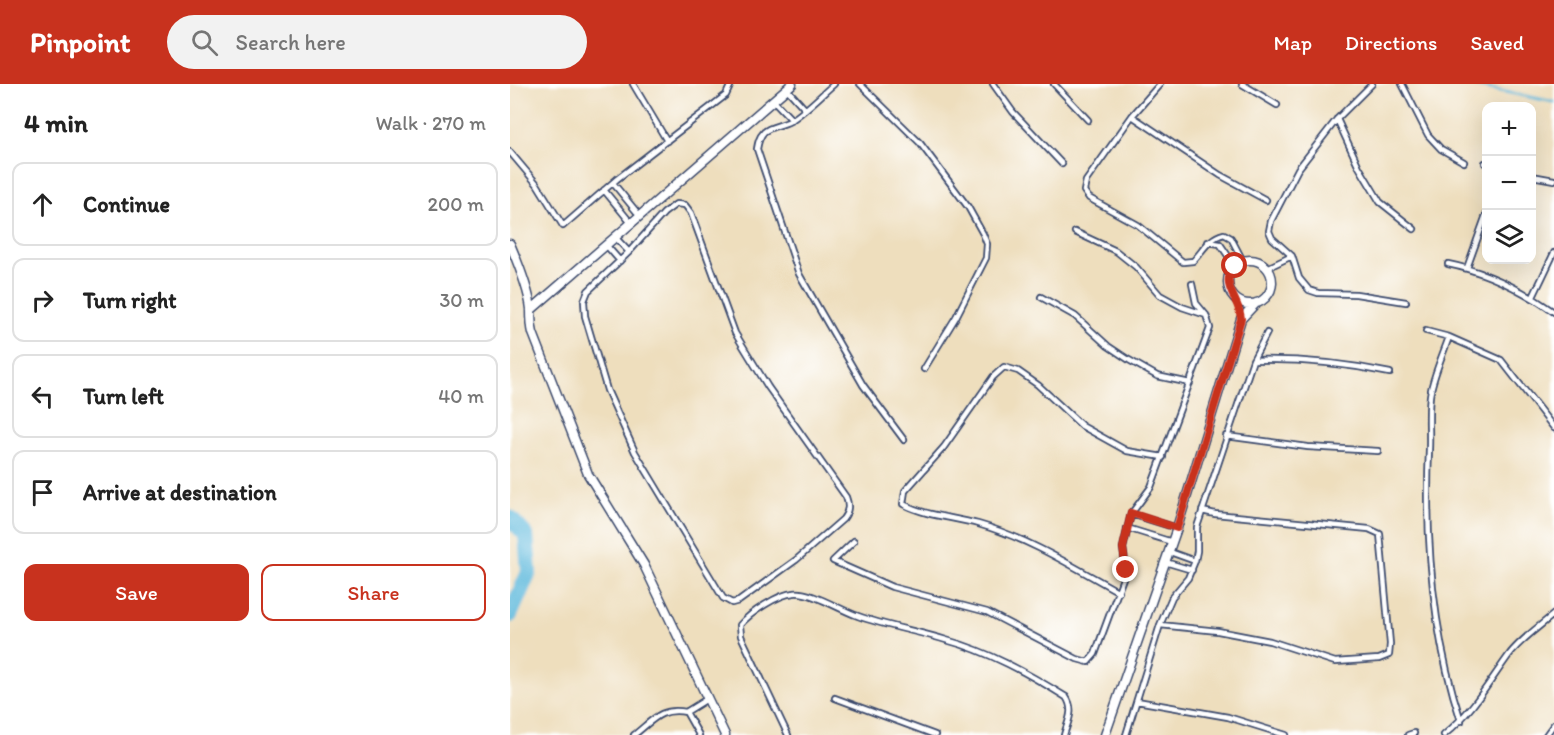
<!DOCTYPE html>
<meta charset="utf-8">
<style>
:root{--surface:#fff;--page:#f2f2f2;--text:#222;--muted:#767676;--line:#e0e0e0;--accent:#c8321e}
body{margin:0;font-family:Itim,sans-serif;background:var(--page);color:var(--text)}
.controls{position:absolute;right:18px;top:18px;display:grid;overflow:hidden;border-radius:12px;box-shadow:0 6px 24px #0002}
.controls button{width:54px;height:54px;display:grid;place-items:center;padding:0;border:0;border-bottom:2px solid var(--line);background:var(--surface);color:var(--text);font:30px sans-serif}
.stop{position:absolute;width:18px;height:18px;margin:-14px;border:4px solid #c8321e;border-radius:50%;background:#fff}
.stop.end{background:#c8321e;border-color:#fff;box-shadow:0 2px 6px #0008}
.list{margin:0;padding:0;list-style:none}
h2{display:flex;justify-content:space-between;align-items:center;height:78px;margin:0;padding:0 24px;font-size:26px}
h2 small{font-size:20px;font-weight:400;color:var(--muted)}
.list li{display:grid;grid-template-columns:39px 1fr auto;gap:18px;align-items:center;box-sizing:border-box;height:84px;margin:0 12px 12px;padding:0 12px;border:2px solid var(--line);border-radius:12px}
.list b{display:block;font-size:22px;white-space:nowrap}
.list em{font-size:20px;font-style:normal;color:var(--muted)}
.actions{display:flex;gap:12px;padding:18px 24px}
.actions a{flex:1;padding:14px 0;border:2px solid var(--accent);border-radius:12px;text-align:center;font-size:21px;color:var(--accent)}
.actions .main{background:var(--accent);color:#fff}
.icon{flex:none;width:33px;height:33px;fill:none;stroke:currentColor;stroke-width:2;stroke-linecap:round;stroke-linejoin:round}
.map{position:relative;flex:none;width:1044px;height:651px;overflow:hidden}
header{display:flex;align-items:center;gap:36px;box-sizing:border-box;height:84px;padding:0 30px;background:var(--accent);color:#fff}
header strong{font-size:28px}
nav{display:flex;gap:33px;margin-inline-start:auto;font-size:21px}
.search{width:420px;height:54px;background:var(--page);display:flex;align-items:center;gap:15px;box-sizing:border-box;padding:0 21px;border-radius:33px;color:var(--muted);font-size:22px}
main{display:flex}
aside{flex:1;background:var(--surface)}
.map>svg:first-child{display:block}
.lines{fill:none;stroke-linecap:round;stroke-linejoin:round}
.stream{stroke:#5fb9dc;stroke-width:3}
.river{stroke:#5fb9dc;stroke-width:16}
.lane-casing{stroke:#3b496c;stroke-width:8}
.street-casing{stroke:#3b496c;stroke-width:11}
.lane{stroke:#fff;stroke-width:4.5}
.street{stroke:#fff;stroke-width:8}
.route{stroke:#c8321e;stroke-width:8}
</style>
<header>
<strong>Pinpoint</strong>
<div class="search"><svg class="icon" aria-label="search" viewBox="0 0 24 24"><circle cx="10" cy="10" r="6"/><path d="M15 15l6 6"/></svg>Search here</div>
<nav><a>Map</a><a>Directions</a><a>Saved</a></nav>
</header>
<main>
<aside>
<h2>4 min<small>Walk · 270 m</small></h2>
<ul class="list">
<li><svg class="icon" aria-label="ahead" viewBox="0 0 24 24"><path d="M12 20V5M6 11l6-6 6 6"/></svg><div><b>Continue</b></div><em>200 m</em></li>
<li><svg class="icon" aria-label="right" viewBox="0 0 24 24"><path d="M7 20v-9h11M14 6l5 5-5 5"/></svg><div><b>Turn right</b></div><em>30 m</em></li>
<li><svg class="icon" aria-label="left" viewBox="0 0 24 24"><path d="M17 20v-9H6M10 6l-5 5 5 5"/></svg><div><b>Turn left</b></div><em>40 m</em></li>
<li><svg class="icon" aria-label="arrive" viewBox="0 0 24 24"><path d="M6 21V4h12l-3 4 3 4H6"/></svg><div><b>Arrive at destination</b></div></li>
</ul>
<div class="actions"><a class="main">Save</a><a>Share</a></div>
</aside>
<div class="map">
<svg width="1044" height="651" viewBox="0 0 1044 651">
<rect width="100%" height="100%" fill="#fff"/>
<filter id="ink" filterUnits="userSpaceOnUse"><feTurbulence type="fractalNoise" baseFrequency=".0167" numOctaves="2"/><feDisplacementMap in="SourceGraphic" scale="12" xChannelSelector="R" yChannelSelector="G"/><feConvolveMatrix kernelMatrix="1 2 1 2 8 2 1 2 1" color-interpolation-filters="sRGB"/></filter>
<filter id="wash" filterUnits="userSpaceOnUse"><feTurbulence type="fractalNoise" baseFrequency=".008" numOctaves="4" result="noise"/><feDisplacementMap in="SourceGraphic" scale="24" xChannelSelector="R" yChannelSelector="G"/><feGaussianBlur stdDeviation="1.35" result="paint"/><feColorMatrix in="noise" values="0 0 0 0 0 0 0 0 0 0 0 0 0 0 0 0 0 1.4 0 .05"/><feComposite in="paint" operator="in"/></filter>
<g filter="url(#wash)">
<rect width="100%" height="100%" fill="#eedebd"/>
<g class="lines">
<path class="stream" d="M965,0L966,2L1044,18"/>
<path class="river" d="M0,434L16,451L19,488L0,531"/>
</g>
</g>
<g filter="url(#ink)">
<g class="lines">
<defs>
<path id="lane" d="M123,0L157,57
M324,0C310,12 296,27 280,37C271,42 260,42 254,48C249,53 248,59 247,65L289,190L353,301L394,356
M350,0L410,59L458,123L473,150L477,160L476,174L446,233L414,285
M483,0L503,28L552,80
M544,0L578,36
M650,0L622,32L576,97L574,107L579,114L628,141L673,178L683,177C693,167 698,154 714,150L721,154L733,177
M732,0L767,21
M862,0L827,35L788,85L761,137L759,147L762,154L782,172L789,194L799,206L808,209L846,210L896,218
M892,0L918,51L931,65L954,78
M277,5L295,25
M263,16L282,36
M622,32L710,91L756,116
M827,35L849,83L870,118L904,145
M0,68L27,100L53,142L107,95L216,11L221,0
M975,79H976
M1022,92L1044,96
M103,99L130,132
M94,106L121,139
M166,120L175,121L181,129L225,249L258,303L336,413C339,421 339,427 333,435L286,476L229,517L222,519L213,514L125,368L97,306L75,232L74,217L78,207L119,168L154,129Z
M565,148L606,167L626,183L650,211L672,223L696,231
M105,153L119,168
M698,158L710,160L725,182
M96,161L110,177
M938,180C978,188 1011,205 1044,228
M757,184L782,172
M957,184L976,131
M531,213L565,232L598,262L619,276L647,292L680,299
M1023,213L1044,169
M916,247L939,253L991,276L1044,344
M939,253C933,270 925,288 921,306C917,324 920,346 919,365C915,457 922,549 951,637
M743,276C791,275 833,279 880,289
M716,352L798,363L868,367
M621,430L667,444
M617,444L662,458
M344,457L323,477L382,503L477,528L567,575L578,578L585,570L616,486L613,464L621,430L641,403L700,244L696,231L686,219L682,200
M660,468L685,477
M655,478L682,486
M609,508C564,483 518,454 468,440C443,433 416,432 393,420L395,407L434,363L483,293L494,283L508,287L528,301L572,342L617,367L653,373
M650,541L708,547L760,557L825,578L869,575L879,571L880,560L870,450L859,445L705,430L692,427
M325,614L425,651
M627,617L718,633L776,651
M124,651C143,636 151,623 176,628
M189,651L176,628L197,615
M278,651L231,552L230,541C240,529 268,510 284,509C301,507 330,526 348,532C376,542 407,547 436,556C478,567 519,590 556,613C565,626 558,637 554,651
M616,651L650,541L662,513L678,494L685,477L687,467V443L743,276L757,249
M898,651L904,649
M934,651C962,628 978,600 999,571C1010,556 1029,543 1044,530
M1036,651L1044,640"/>
<path id="street" d="M0,160C8,179 19,206 21,225C21,234 21,241 23,249L78,390L134,481L215,651
M718 198a22 22 0 1 1 44 0a22 22 0 1 1-44 0Z
M21,226L282,0
M595,651L667,444L731,235L746,219"/>
</defs>
<use href="#lane" class="lane-casing"/>
<use href="#street" class="street-casing"/>
<use href="#lane" class="lane"/>
<use href="#street" class="street"/>
</g>
</g>
<g class="lines" filter="url(#ink)">
<path class="route" d="M616,486L613,464L621,429L667,444L731,235C730,215 708,200 725,182"/>
</g>
</svg>
<div class="controls">
<button>+</button>
<button>−</button>
<button><svg class="icon" aria-label="layers" viewBox="0 0 24 24"><path d="M12 4l9 5-9 5-9-5zM3 14l9 5 9-5"/></svg></button>
</div>
<div class="stop" style="left:725px;top:182px"></div>
<div class="stop end" style="left:616px;top:486px"></div>
</div>
</main>
